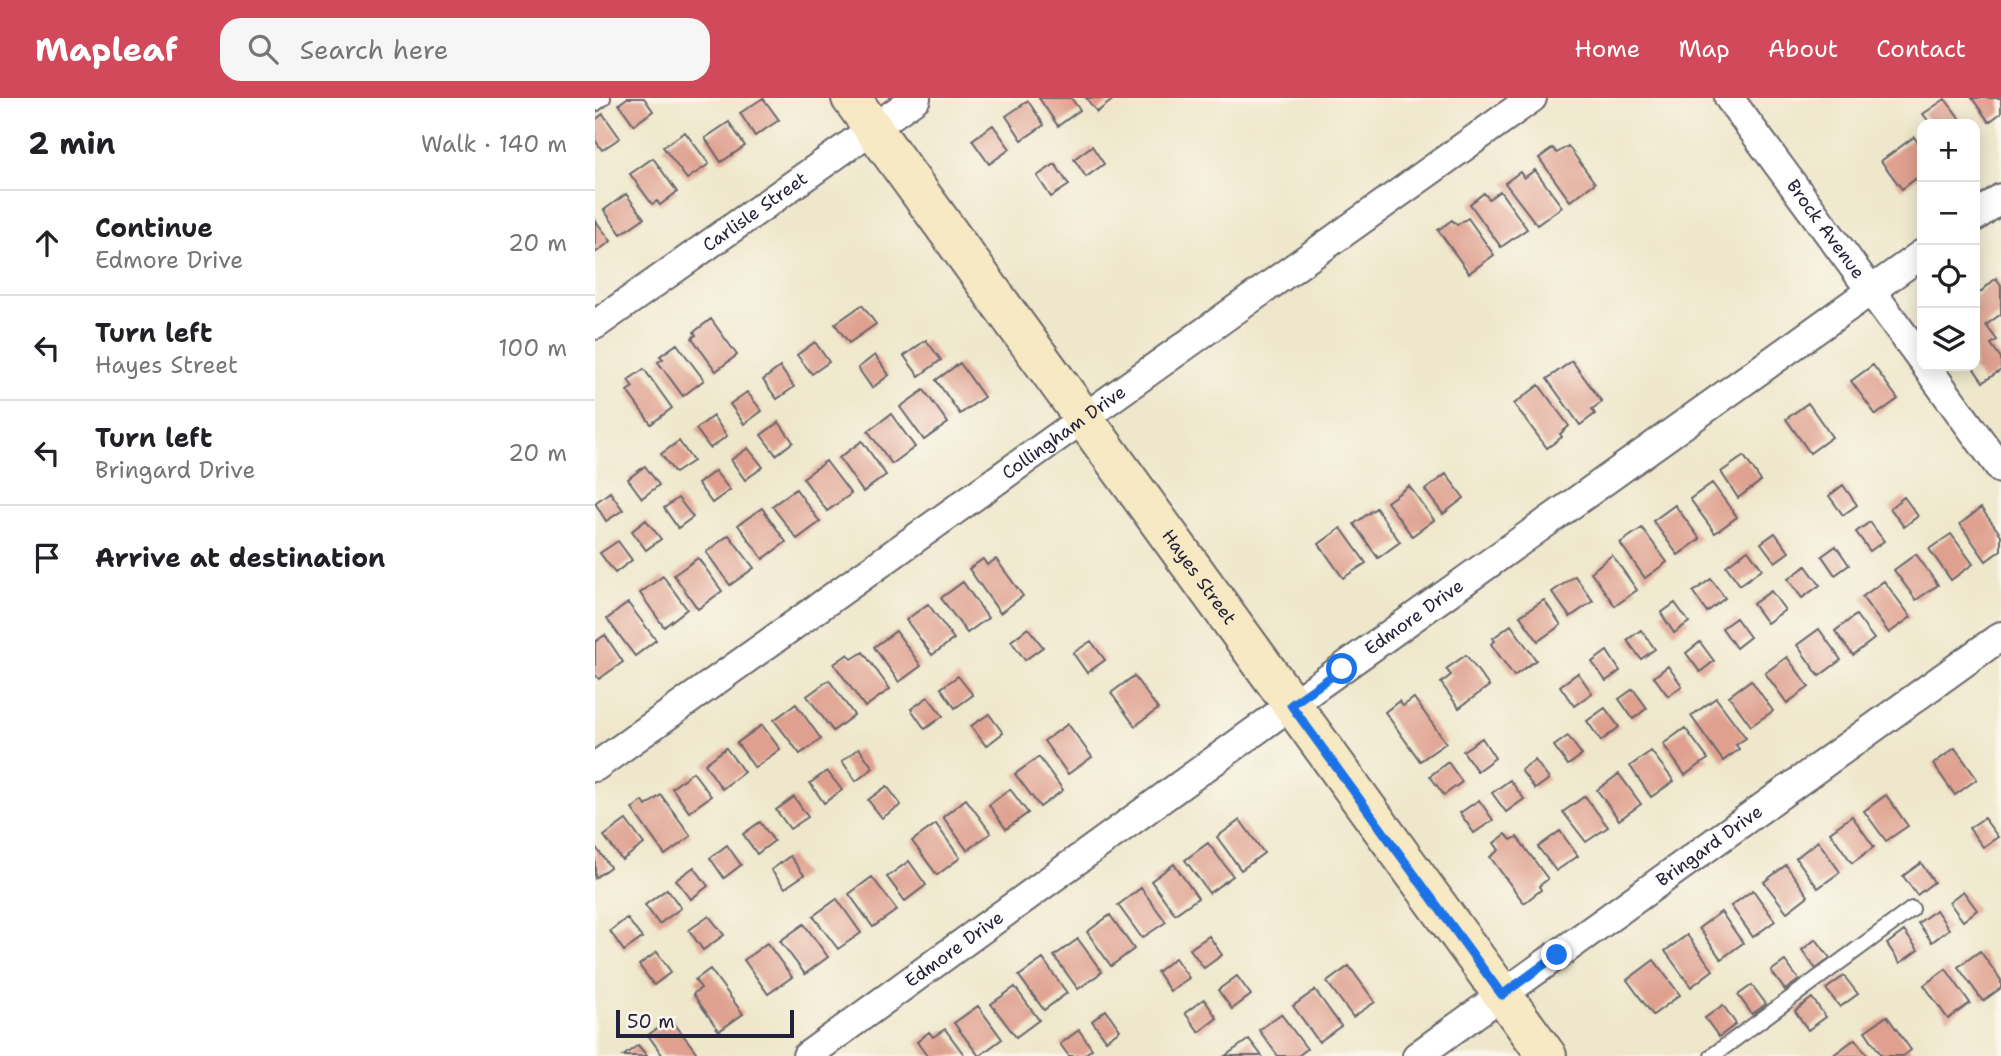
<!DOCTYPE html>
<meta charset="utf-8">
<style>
:root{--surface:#fff;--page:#f6f6f6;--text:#202124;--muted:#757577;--line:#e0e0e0;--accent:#d1495b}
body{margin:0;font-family:"Shantell Sans",sans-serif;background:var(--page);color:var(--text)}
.controls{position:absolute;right:21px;top:21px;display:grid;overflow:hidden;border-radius:14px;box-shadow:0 4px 18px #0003}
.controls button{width:63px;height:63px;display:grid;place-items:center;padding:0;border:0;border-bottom:2px solid var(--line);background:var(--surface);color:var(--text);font:35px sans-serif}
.scale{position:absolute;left:21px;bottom:18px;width:178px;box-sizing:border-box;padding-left:7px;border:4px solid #22223b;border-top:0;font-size:19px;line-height:24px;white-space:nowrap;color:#22223b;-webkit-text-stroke:5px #fbf7ec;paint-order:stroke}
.stop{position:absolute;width:21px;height:21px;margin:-16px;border:5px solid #1a73e8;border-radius:50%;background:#fff}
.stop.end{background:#1a73e8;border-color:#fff;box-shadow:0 2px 7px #0008}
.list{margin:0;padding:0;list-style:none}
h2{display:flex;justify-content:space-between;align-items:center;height:91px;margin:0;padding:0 28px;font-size:30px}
h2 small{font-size:23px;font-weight:400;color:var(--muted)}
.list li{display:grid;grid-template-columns:46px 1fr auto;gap:21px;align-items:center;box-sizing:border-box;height:105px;padding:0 28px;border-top:2px solid var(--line)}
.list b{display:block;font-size:26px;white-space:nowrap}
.list p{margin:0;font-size:23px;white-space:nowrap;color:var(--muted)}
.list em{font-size:23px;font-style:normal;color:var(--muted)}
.icon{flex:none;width:38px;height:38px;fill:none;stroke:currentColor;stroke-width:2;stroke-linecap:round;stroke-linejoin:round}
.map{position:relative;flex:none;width:1406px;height:958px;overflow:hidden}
header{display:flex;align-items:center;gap:42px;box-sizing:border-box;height:98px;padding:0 35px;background:var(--accent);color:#fff}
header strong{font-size:33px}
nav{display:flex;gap:38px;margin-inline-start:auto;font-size:24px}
.search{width:490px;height:63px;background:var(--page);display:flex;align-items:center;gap:18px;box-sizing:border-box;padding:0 24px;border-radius:21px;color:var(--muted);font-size:26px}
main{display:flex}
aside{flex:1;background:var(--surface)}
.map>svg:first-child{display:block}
.building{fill:#dfa08f}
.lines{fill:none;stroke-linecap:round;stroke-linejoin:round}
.lane-casing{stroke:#69676d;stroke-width:18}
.street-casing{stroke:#69676d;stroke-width:32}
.secondary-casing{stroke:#69676d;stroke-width:42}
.lane{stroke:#fff;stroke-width:14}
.street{stroke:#fff;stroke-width:28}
.secondary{stroke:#f6e9c3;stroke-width:38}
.route{stroke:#1a73e8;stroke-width:9}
.labels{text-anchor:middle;stroke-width:6;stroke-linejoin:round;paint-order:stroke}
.street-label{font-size:18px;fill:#22223b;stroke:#fbf7ec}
</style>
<header>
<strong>Mapleaf</strong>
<div class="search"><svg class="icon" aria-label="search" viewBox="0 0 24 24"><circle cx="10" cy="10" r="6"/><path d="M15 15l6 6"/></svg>Search here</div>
<nav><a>Home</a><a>Map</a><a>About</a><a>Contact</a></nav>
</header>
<main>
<aside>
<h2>2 min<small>Walk · 140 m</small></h2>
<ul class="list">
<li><svg class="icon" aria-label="ahead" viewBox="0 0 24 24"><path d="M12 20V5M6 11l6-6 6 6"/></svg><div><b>Continue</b><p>Edmore Drive</p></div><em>20 m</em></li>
<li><svg class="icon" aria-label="left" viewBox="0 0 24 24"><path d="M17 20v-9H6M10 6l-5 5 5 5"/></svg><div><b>Turn left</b><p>Hayes Street</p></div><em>100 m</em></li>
<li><svg class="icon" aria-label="left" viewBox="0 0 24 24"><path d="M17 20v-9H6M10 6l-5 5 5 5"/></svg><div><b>Turn left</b><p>Bringard Drive</p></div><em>20 m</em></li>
<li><svg class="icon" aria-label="arrive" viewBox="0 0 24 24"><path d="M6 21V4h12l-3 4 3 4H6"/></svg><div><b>Arrive at destination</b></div></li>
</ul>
</aside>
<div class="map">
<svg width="1406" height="958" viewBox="0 0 1406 958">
<rect width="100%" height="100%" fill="#fbf7ec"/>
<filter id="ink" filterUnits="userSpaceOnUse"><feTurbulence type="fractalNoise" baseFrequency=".0143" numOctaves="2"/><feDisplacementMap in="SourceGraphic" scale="14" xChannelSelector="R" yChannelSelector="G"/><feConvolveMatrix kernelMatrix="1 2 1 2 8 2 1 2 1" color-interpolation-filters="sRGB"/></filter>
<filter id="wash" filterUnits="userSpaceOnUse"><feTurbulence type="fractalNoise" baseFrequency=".00686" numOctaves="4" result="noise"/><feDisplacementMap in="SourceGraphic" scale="28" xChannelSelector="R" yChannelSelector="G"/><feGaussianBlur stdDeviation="1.57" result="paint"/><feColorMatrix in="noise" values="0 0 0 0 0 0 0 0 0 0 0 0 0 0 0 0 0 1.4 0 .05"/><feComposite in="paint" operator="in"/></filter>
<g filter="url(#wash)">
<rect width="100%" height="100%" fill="#eee7cb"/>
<g id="blocks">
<path class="building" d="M32,0H49L58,13L39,27L24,6Z
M168,0L184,22L160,38L145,15Z
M444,0H476L485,12L463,28Z
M491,0H520L502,14Z
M1377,0H1406V15L1394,24Z
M1350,1L1369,26H1336L1328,16Z
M433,3L449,27L427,42L411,18Z
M8,16L25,40L7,52L0,42V22Z
M134,24L150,48L126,64L110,40Z
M398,27L415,51L394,66L377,42Z
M90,34L114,66L92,81L68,49Z
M1319,39L1327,50V76L1307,91L1286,63Z
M497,48L509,66L491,79L479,61Z
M973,48L1000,85L975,103L944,60L958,50L962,55Z
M58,60L82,94L65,107L62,103L57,106L35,76Z
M460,66L474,87L456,99L442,78Z
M940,72L967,109L942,127L910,85L925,74L929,80Z
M905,93L932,131L906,149L875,106L889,95L894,101Z
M31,96L49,120L26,136L9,112Z
M873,120L899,157L874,175L843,132L857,122L862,127Z
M0,122L16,143L0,155Z
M1401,180L1406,187V216L1391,227L1402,242L1396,246L1406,260V272L1388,284L1377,268H1380V199Z
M267,207L281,226L254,245L240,226Z
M116,221L142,257L121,273L97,240L101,237L99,234Z
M331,242L346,262L324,278L309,258Z
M220,244L234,264L217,276L202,257Z
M82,246L109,282L88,298L63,264L68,261L65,258Z
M280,257L294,277L277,290L263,270Z
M977,263L1007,304L997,311L1000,316L985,327L952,281Z
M365,265L389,299L365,316L341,282Z
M1278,267L1303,301L1281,317L1256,283Z
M185,269L199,289L182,301L168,282Z
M49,271L77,310L56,326L32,293L38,289L33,282Z
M944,287L974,328L965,336L967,339L952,350L919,306Z
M329,292L353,325L329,342L305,309Z
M152,294L167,313L149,326L135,306Z
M1213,305L1237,339L1215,355L1191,321Z
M296,316L320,349L297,366L273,333Z
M118,318L132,338L115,350L101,331Z
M184,324L198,344L181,357L166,337Z
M84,343L98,363L80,375L66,356Z
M267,343L291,377L268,394L244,360Z
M153,350L168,369L150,382L136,362Z
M1149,358L1166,383L1143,400L1126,374Z
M231,363L256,396L232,413L208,380Z
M50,368L64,387L47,400L33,381Z
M120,373L135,392L117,405L103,386Z
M851,376L869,400L848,416L830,392Z
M1117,385L1142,419L1120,435L1095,401Z
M1248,387L1262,407L1248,417L1234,398Z
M814,388L839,422L817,438L792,404Z
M201,391L225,424L202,441L177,408Z
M15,394L28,412L11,423L0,405Z
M1309,399L1323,418L1309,429L1295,410Z
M83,400L98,419L83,430L69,410Z
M1080,407L1105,441L1083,457L1058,423Z
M167,410L191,444L168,461L143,427Z
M781,410L805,444L783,460L759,426Z
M1386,410L1406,437V452L1391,463L1365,426Z
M51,422L66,441L51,452L37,433Z
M1275,424L1289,443L1275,453L1261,434Z
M746,430L771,465L748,480L724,446Z
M1047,430L1072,464L1050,480L1025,445Z
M1180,435L1194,454L1180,464L1166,445Z
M1356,436L1378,466L1356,482L1334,451Z
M134,437L159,470L135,487L111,454Z
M23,443L37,462L20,475L5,455Z
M1241,448L1254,467L1240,477L1227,458Z
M1153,452L1167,471L1145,487L1131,468Z
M1321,456L1343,487L1321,502L1299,472Z
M1017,457L1042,492L1020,508L996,474Z
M103,460L127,493L103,511L79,477Z
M388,461L392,467L401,461L428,498L405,515L374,471Z
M1211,468L1225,487L1207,500L1193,481Z
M68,478L92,511L69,529L45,495Z
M980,478L998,503L975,519L957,494Z
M1116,481L1130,500L1112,514L1098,494Z
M1289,483L1316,519L1294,535L1267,499Z
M368,484L393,520L372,535L346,500Z
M1176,493L1190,512L1172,525L1158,506Z
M949,502L966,527L943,543L925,518Z
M33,505L61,542L40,558L12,521Z
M1080,505L1094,524L1079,535L1066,515Z
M333,506L359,541L337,557L311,522Z
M1261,517L1279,541L1258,557L1240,533Z
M1141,520L1155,539L1141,550L1127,530Z
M916,527L941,562L919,578L896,546L900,543L898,540Z
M433,530L448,549L430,562L416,543Z
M1224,531L1246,562L1224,578L1202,547Z
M1046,532L1060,551L1046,561L1032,542Z
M301,533L326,568L304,584L279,549Z
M10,537L28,564L4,581L0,576V544Z
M496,543L510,562L492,575L478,555Z
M1105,544L1119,563L1105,574L1091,555Z
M1012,553L1025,573L1011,583L997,564Z
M268,554L295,591L270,609L239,566L253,556L257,561Z
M871,557L894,588L864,610L846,585L856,577L851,571Z
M1192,559L1214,589L1192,605L1170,575Z
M1073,568L1087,588L1073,598L1059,579Z
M983,575L997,595L979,608L965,588Z
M363,578L378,597L360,610L346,590Z
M539,578L563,611L540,628L516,595Z
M234,582L259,617L238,633L212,598Z
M1156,582L1178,613L1156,628L1134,598Z
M1038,591L1052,610L1038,621L1024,601Z
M333,599L348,618L330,631L316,611Z
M819,600L851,645L825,663L790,614L804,603L808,608Z
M1121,600L1151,640L1141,647L1144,651L1128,663L1096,618Z
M201,606L226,641L205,656L179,622Z
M1010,610L1024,629L1006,643L992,623Z
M394,616L408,635L391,648L376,628Z
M473,626L497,659L473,676L449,643Z
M167,627L185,651L160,670L142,645Z
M1090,630L1113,661L1090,677L1068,646Z
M973,638L987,657L973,667L959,648Z
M887,640L900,660L882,673L868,653Z
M131,650L149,674L127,691L110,666Z
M264,650L278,670L261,683L247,663Z
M1360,650L1382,681L1360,697L1338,666Z
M1056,653L1079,683L1056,699L1035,668Z
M444,659L468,692L445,709L420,676Z
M940,662L954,681L940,691L926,672Z
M853,664L867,684L849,697L835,678Z
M232,673L247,692L229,705L215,685Z
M98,674L116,698L94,714L77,690Z
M1024,676L1046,706L1024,722L1002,692Z
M915,682L929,701L911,714L897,695Z
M292,688L306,707L287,720L273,702Z
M415,691L433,715L411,731L394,707Z
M66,697L96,738L70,757L37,711L48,703L51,708Z
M1291,697L1313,728L1291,743L1269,713Z
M990,698L1013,729L991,744L968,714Z
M199,699L213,719L195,731L181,712Z
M371,701L396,735L372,752L348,719Z
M884,702L898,722L879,735L865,715Z
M1257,718L1279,749L1257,765L1235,734Z
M1389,720L1403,739L1388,749L1374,730Z
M31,722L49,746L27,762L9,738Z
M645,722L669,755L646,772L622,739Z
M165,724L179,743L162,756L148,736Z
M341,726L365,760L342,777L317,743Z
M965,733L983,758L961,773L943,749Z
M911,736L916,742L922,739L953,781L944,788L946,792L929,805L895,759L904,752L899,745Z
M1223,743L1245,774L1223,790L1201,760Z
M613,745L638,778L614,795L590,762Z
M132,747L146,767L129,780L115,760Z
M0,748L15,769L0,780Z
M195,758L209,777L190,790L176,772Z
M314,763L331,787L310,803L292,779Z
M1326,765L1339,784L1322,797L1308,778Z
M579,766L603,800L580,816L556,783Z
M1191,767L1213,798L1192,814L1169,784Z
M99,769L113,788L96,801L81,782Z
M277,779L302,812L278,829L254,796Z
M546,790L571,824L547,840L523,807Z
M72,791L86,810L64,826L50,807Z
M1158,792L1180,823L1158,839L1136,808Z
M1368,793L1382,812L1368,823L1354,804Z
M242,801L266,835L243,851L218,818Z
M1341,812L1354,831L1337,844L1323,825Z
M1126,814L1148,845L1126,861L1104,830Z
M515,817L539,851L516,868L492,834Z
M114,818L129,837L108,852L94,832Z
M32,820L47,840L29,853L15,833Z
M209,826L233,859L210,876L185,843Z
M1309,833L1323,852L1305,865L1292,846Z
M1092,837L1118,872L1096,889L1070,853Z
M614,838L627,857L609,870L595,851Z
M483,841L507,874L483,891L459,858Z
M1221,841L1235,860L1221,871L1207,852Z
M172,845L197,879L173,896L149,862Z
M1385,853L1406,882V890L1388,903L1363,869Z
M62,854L76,874L59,887L44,867Z
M580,860L594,880L575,893L562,874Z
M448,861L472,895L449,912L424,878Z
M1059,862L1085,897L1058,917L1032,882Z
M1190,863L1204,882L1190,892L1176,873Z
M754,868L780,904L758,919L732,884Z
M115,871L148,916L124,933L98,896L106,890L100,882Z
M1351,871L1375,905L1353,921L1329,887Z
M642,878L656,897L637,911L623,892Z
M1249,878L1263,896L1245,909L1231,891Z
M1157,887L1171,906L1157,916L1143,897Z
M420,889L444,922L421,939L396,906Z
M720,892L746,928L724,944L698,908Z
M1217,900L1231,919L1213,932L1200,913Z
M609,901L622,920L604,934L590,915Z
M1128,907L1141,926L1124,939L1110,920Z
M383,908L407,941L384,958L359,925Z
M511,912L525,932L511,942L497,923Z
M686,916L712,951L703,958H683L664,932Z
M1292,918L1316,952L1308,958H1287L1270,933Z
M76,921L101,954L95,958H68L53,937Z
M350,931L370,958H332L322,944L334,934L338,939Z
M484,932L497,951L488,958H474L465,946Z
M654,941L667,958H630Z
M1260,941L1273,958H1237Z
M43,947L52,958H28Z"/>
</g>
</g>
<g filter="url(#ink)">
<use href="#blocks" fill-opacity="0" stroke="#69676d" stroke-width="2"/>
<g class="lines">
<defs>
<path id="lane" d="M0,6L8,0
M1117,958L1317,811"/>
<g id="street">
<path id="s1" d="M1134,0L1327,262"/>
<path d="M1380,119L1406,100"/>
<path id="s2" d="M0,227L321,0"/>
<path d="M1331,268L1406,371"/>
<path id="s3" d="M0,669L937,0"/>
<path id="s4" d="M212,958L696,607L1327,156"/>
<path id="s5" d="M822,958L1406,538"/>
</g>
<g id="secondary">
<path id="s6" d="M256,0L952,958"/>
</g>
</defs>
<use href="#lane" class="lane-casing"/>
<use href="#street" class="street-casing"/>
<use href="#secondary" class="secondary-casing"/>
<use href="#lane" class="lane"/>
<use href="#street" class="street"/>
<use href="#secondary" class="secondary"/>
</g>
</g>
<g class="lines" filter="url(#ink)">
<path class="route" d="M747,571L696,607L907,897L962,857"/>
</g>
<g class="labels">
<g class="street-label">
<text dy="6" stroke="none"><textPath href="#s2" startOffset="196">Carlisle Street</textPath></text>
<text dy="6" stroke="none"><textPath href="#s1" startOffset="163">Brock Avenue</textPath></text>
<text dy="6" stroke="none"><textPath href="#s3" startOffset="576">Collingham Drive</textPath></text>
<text dy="6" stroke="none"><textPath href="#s6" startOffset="592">Hayes Street</textPath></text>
<text dy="6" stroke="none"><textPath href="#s4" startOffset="749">Edmore Drive</textPath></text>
<text dy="6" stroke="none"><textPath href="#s5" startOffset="360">Bringard Drive</textPath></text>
<text dy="6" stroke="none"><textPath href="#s4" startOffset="182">Edmore Drive</textPath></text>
</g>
</g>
</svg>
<div class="controls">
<button>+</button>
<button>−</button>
<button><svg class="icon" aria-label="locate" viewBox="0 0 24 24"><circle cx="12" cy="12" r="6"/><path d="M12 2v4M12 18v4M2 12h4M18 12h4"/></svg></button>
<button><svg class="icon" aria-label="layers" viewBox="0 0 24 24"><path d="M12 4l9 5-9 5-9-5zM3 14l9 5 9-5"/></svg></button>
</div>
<div class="scale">50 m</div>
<div class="stop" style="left:747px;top:571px"></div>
<div class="stop end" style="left:962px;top:857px"></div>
</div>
</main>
